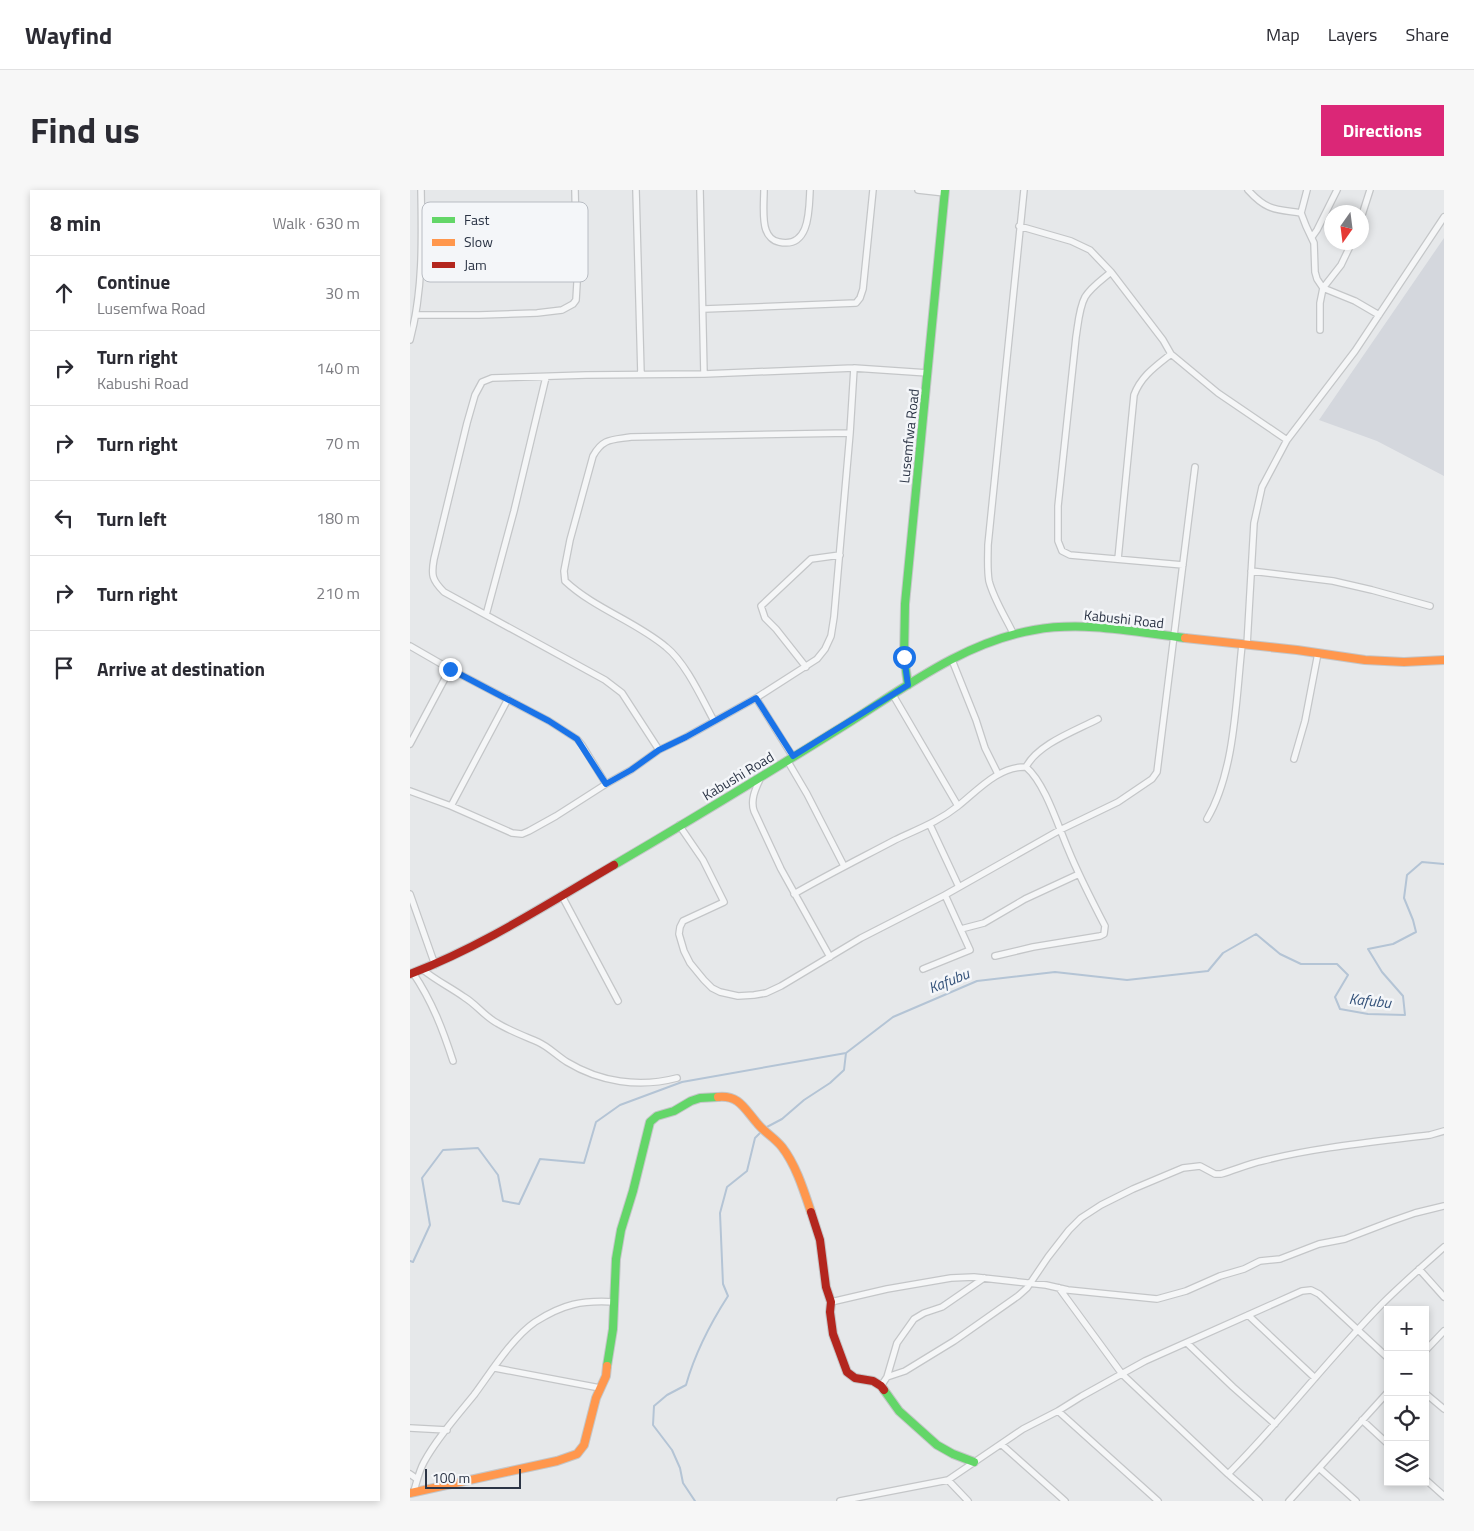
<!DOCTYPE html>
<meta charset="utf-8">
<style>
:root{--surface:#fff;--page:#f7f7f7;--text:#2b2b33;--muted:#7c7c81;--line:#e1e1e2;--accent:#db2777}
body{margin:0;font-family:"Titillium Web",sans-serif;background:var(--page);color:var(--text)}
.controls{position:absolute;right:15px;bottom:15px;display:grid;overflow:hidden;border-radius:0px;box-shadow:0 2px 8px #0003}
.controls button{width:45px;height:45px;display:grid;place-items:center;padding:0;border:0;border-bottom:1px solid var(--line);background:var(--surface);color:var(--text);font:25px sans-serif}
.compass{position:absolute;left:914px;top:15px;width:45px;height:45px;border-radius:50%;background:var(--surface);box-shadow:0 2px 8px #0003;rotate:194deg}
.scale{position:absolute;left:15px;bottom:12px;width:96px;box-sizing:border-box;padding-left:5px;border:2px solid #2b3445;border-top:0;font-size:14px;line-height:18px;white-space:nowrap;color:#2b3445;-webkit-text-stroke:4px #f4f6f9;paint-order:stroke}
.stop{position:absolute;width:15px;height:15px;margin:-11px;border:4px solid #1a73e8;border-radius:50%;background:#fff}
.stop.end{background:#1a73e8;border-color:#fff;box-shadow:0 1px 5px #0008}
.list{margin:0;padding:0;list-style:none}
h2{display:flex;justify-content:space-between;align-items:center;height:65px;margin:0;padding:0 20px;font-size:21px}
h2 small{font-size:16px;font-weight:400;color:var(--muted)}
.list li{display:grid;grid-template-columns:32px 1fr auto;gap:15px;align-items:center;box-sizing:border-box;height:75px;padding:0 20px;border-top:1px solid var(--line)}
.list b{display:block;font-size:19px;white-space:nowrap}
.list p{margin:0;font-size:16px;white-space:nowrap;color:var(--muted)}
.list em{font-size:16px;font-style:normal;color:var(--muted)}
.icon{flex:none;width:28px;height:28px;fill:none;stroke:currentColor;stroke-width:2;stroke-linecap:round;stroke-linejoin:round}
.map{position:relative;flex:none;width:1034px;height:1311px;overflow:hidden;border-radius:0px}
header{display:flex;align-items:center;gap:30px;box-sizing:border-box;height:70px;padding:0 25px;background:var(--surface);border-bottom:1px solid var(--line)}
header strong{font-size:24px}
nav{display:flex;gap:28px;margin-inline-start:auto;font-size:18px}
.intro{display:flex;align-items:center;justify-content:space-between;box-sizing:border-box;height:120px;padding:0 30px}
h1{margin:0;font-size:35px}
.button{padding:12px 22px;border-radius:0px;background:var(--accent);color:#fff;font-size:18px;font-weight:700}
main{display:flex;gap:30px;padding:0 30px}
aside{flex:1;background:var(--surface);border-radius:0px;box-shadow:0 2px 8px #0003}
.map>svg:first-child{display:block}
.built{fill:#d4d7dd}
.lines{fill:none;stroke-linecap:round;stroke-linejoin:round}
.stream{stroke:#b4c4d5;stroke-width:2}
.street-casing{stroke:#c4c6c8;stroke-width:8}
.fast-casing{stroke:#c4c6c8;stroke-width:10}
.slow-casing{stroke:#c4c6c8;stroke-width:10}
.jam-casing{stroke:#c4c6c8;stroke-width:10}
.street{stroke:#f5f6f7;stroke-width:5.5}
.fast{stroke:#63d668;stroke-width:8}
.slow{stroke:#ff974d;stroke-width:8}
.jam{stroke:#b3261e;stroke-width:8}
.route{stroke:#1a73e8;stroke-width:6}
.labels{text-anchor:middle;stroke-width:5;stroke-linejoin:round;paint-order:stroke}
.street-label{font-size:14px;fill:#2b3445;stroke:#f4f6f9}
.water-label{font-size:15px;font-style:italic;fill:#34527a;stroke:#f4f6f9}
.key{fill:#f4f6f9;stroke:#b8bcc3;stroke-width:1}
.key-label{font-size:14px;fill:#2b3445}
</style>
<header>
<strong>Wayfind</strong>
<nav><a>Map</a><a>Layers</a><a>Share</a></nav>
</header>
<div class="intro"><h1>Find us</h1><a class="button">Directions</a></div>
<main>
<aside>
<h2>8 min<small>Walk · 630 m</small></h2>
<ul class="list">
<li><svg class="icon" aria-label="ahead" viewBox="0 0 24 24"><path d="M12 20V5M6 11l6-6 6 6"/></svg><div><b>Continue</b><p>Lusemfwa Road</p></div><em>30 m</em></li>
<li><svg class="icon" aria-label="right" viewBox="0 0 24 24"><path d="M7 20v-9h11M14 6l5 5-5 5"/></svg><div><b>Turn right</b><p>Kabushi Road</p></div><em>140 m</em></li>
<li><svg class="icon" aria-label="right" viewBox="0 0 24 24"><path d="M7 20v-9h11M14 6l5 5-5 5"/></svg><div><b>Turn right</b></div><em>70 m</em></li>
<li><svg class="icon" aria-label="left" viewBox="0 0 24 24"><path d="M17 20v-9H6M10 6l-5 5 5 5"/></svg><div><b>Turn left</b></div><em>180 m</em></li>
<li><svg class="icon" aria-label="right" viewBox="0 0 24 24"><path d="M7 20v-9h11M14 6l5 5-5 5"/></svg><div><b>Turn right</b></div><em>210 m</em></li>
<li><svg class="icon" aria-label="arrive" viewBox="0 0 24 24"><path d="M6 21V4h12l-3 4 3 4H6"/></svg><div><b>Arrive at destination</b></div></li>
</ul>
</aside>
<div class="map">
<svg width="1034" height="1311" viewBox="0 0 1034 1311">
<rect width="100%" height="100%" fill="#e6e8ea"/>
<path class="built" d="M1034,48V286L967,251L909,230Z"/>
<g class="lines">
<path class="stream" d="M355,938L372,929L394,910L420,893L434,880L436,863
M0,1071L3,1072L20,1035L12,988L33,960L68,958L88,985L93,1011L109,1014L130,969L174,973L186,932L210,915L272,892L436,863L483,827L567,791L645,782L717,790L798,781L813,763L846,744L870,764L891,774H927L938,785L925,807L930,819L958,824L995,825L993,806L972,782L958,759L983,754L1006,742L1003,730L994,708L997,685L1012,672L1034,674
M285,1311L273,1293L270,1278L262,1260L243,1235L244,1216L257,1205L276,1195C285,1163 300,1134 318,1106L313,1094L310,1023L317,997L337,981L345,948L352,941"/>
<defs>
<path id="street" d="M226,0L231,184
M290,0L294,184
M354,0C354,11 352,30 356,40C358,46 363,51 369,52C400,59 399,20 400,0
M508,0L535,3
M838,0C857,21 865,19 891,23
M897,0L891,23L896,36L904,53L905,82L907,89L913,98L945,111L969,125
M952,25L960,0
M609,36L661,51L680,60L701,82L753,150L761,164L808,203L877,250
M902,47L907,40L927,0
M12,64L166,55
M701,82C693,89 681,97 675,107C669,118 668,135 666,147L648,316V351L652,361L660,365L773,375
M294,119L446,113L450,108L453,99L463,0
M7,125H69L127,123L152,120L163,114L166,110L167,93L165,0
M910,140V113L913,98L931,75L942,52
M0,150C13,101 12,51 11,0
M708,369L724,205C731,186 746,176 761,164
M841,381L923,391L962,400L1020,416
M76,425L104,321L136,187
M604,445C596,428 584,410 579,391C577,379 578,367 578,355L614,0
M837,455L844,333L852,297L877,250L945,161L1034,27
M0,456L40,479L139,531L167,549L172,555L196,594
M542,470L566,530L575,558L588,584
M396,477L366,439L355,428L351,416L401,369L430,365
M483,505L548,616
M346,508L383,567
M304,531C292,509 276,473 256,457C225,431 185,419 155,391L154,381L160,350L183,266C193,248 202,250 221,247L440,243
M0,554L40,479
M249,560L212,503L195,490L34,402C22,390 21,385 24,369L57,233L65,205L72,192L82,188L176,185L294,184L444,178L518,183
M884,569L895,531L908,463
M377,570L397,604L434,676
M616,577C628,554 665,541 688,529
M351,587C346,598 340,609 344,621L371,679L420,767
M0,601L41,616L102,643L112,644L119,641L146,626L196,594L221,580L249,560L276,547L346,508L407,469L415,459L421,446L424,427L440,243L444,178
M41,616L98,509
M797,629C825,582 826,509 832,455
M269,635L293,670L314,712L273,731L270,737L269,744L274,761L280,773L294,790L302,798L310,802L328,806L344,805L356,803L371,796L451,748L535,705
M520,635L549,697
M0,704L25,775
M384,704C417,685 451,668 485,650C508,639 528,632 548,616C568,600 589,576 616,577C635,593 648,636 658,659C669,686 682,711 695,736L694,744L690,746L623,757L585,766
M152,706L208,811
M551,739L574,733L615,709L669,684
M12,779C25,790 40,797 54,807C66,814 74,826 87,833C100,841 114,846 128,852C139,857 147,866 157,872C190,892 229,898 267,888
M513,779L560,760L535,705L650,640L708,612L742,589L747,582L785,277
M3,783C22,811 33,840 43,871
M1009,1079L1034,1107
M649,1098L712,1184L818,1284L849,1311
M421,1112L477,1099L541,1088L564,1087L636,1095L658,1100L747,1109L776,1101L810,1086L834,1079L850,1071L870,1069L909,1054L935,1049L982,1031L1005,1023L1034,1016
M838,1125L905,1188
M777,1153L823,1197L865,1234
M1015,1161L1034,1141
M85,1178L190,1198
M477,1187L495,1181L544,1151L608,1106L617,1098L638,1067L659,1040L671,1028L691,1015L723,999L773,978L790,976L805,984H811C825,980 838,974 852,971C907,957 964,952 1020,945L1034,941
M471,1196L477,1187L487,1153L504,1129L514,1123L532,1117L574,1088
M1015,1203L1034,1219
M648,1221L748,1311
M952,1230L978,1254
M0,1238L37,1240
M591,1254L655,1311
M909,1278L946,1311
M0,1284L7,1289
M818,1284C872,1230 918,1169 972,1114C992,1094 1013,1076 1034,1057
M1015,1289L1034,1306
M538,1290L558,1311
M4,1301C7,1291 9,1281 14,1272C27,1248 47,1226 64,1205C81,1182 102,1148 125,1132C153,1114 172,1110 205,1112
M430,1311L538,1290L613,1239L648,1221L672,1206L735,1171L892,1101L901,1100L909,1104L978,1168
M879,1311L978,1202"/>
<path id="fast" d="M498,495L494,467L495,414L535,0
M204,675C279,631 353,586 427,540C489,502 550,453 624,440C674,431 725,442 775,448
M197,1176L203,1139L206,1069L211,1040L223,1001L240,932L247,926L264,921L281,911L290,908L308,907
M474,1200L489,1221L527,1255L543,1264L564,1272"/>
<path id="slow" d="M775,448L887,460L955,470L994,472L1034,470
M308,907C329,905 334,918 347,933C354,942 365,948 372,957C386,975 394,1001 401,1022
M0,1303L147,1271L167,1264L174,1255L186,1208L196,1186L197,1176"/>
<path id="jam" d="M0,784C73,756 137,714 204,675
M401,1022L410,1050L416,1097L421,1112L420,1122L423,1144L437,1182L445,1188L463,1191L471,1196L474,1200"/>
</defs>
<use href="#street" class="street-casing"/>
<use href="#fast" class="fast-casing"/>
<use href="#slow" class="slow-casing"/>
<use href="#jam" class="jam-casing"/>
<use href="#street" class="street"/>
<use href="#fast" class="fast"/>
<use href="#slow" class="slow"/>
<use href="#jam" class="jam"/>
</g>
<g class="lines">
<path class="route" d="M40,479L139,531L167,549L196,594L221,580L249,560L276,547L346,508L383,566L498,495L494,467"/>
</g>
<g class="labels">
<g class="street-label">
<text transform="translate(499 246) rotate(-84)" y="5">Lusemfwa Road</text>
<text transform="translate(714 429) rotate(6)" y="5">Kabushi Road</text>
<text transform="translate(328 586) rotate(-31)" y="5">Kabushi Road</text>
</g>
<g class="water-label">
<text transform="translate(539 791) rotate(-22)" y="5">Kafubu</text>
<text transform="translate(960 811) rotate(6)" y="5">Kafubu</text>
</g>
</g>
<rect x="12" y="12" width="166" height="80" rx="8" class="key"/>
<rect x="22" y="27" width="23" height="6" fill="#63d668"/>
<rect x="22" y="49" width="23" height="7" fill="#ff974d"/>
<rect x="22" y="72" width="23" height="6" fill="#b3261e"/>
<g class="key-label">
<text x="54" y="35">Fast</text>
<text x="54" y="57">Slow</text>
<text x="54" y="80">Jam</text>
</g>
</svg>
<div class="controls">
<button>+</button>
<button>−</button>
<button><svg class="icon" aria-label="locate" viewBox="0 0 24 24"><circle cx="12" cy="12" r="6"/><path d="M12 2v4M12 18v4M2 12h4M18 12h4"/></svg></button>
<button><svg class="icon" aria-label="layers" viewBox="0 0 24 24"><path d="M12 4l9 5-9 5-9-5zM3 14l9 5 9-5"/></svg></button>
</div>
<svg class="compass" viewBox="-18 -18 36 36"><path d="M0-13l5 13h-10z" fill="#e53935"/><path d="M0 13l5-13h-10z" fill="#7c7c81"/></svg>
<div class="scale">100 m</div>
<div class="stop" style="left:494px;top:467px"></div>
<div class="stop end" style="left:40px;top:479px"></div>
</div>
</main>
